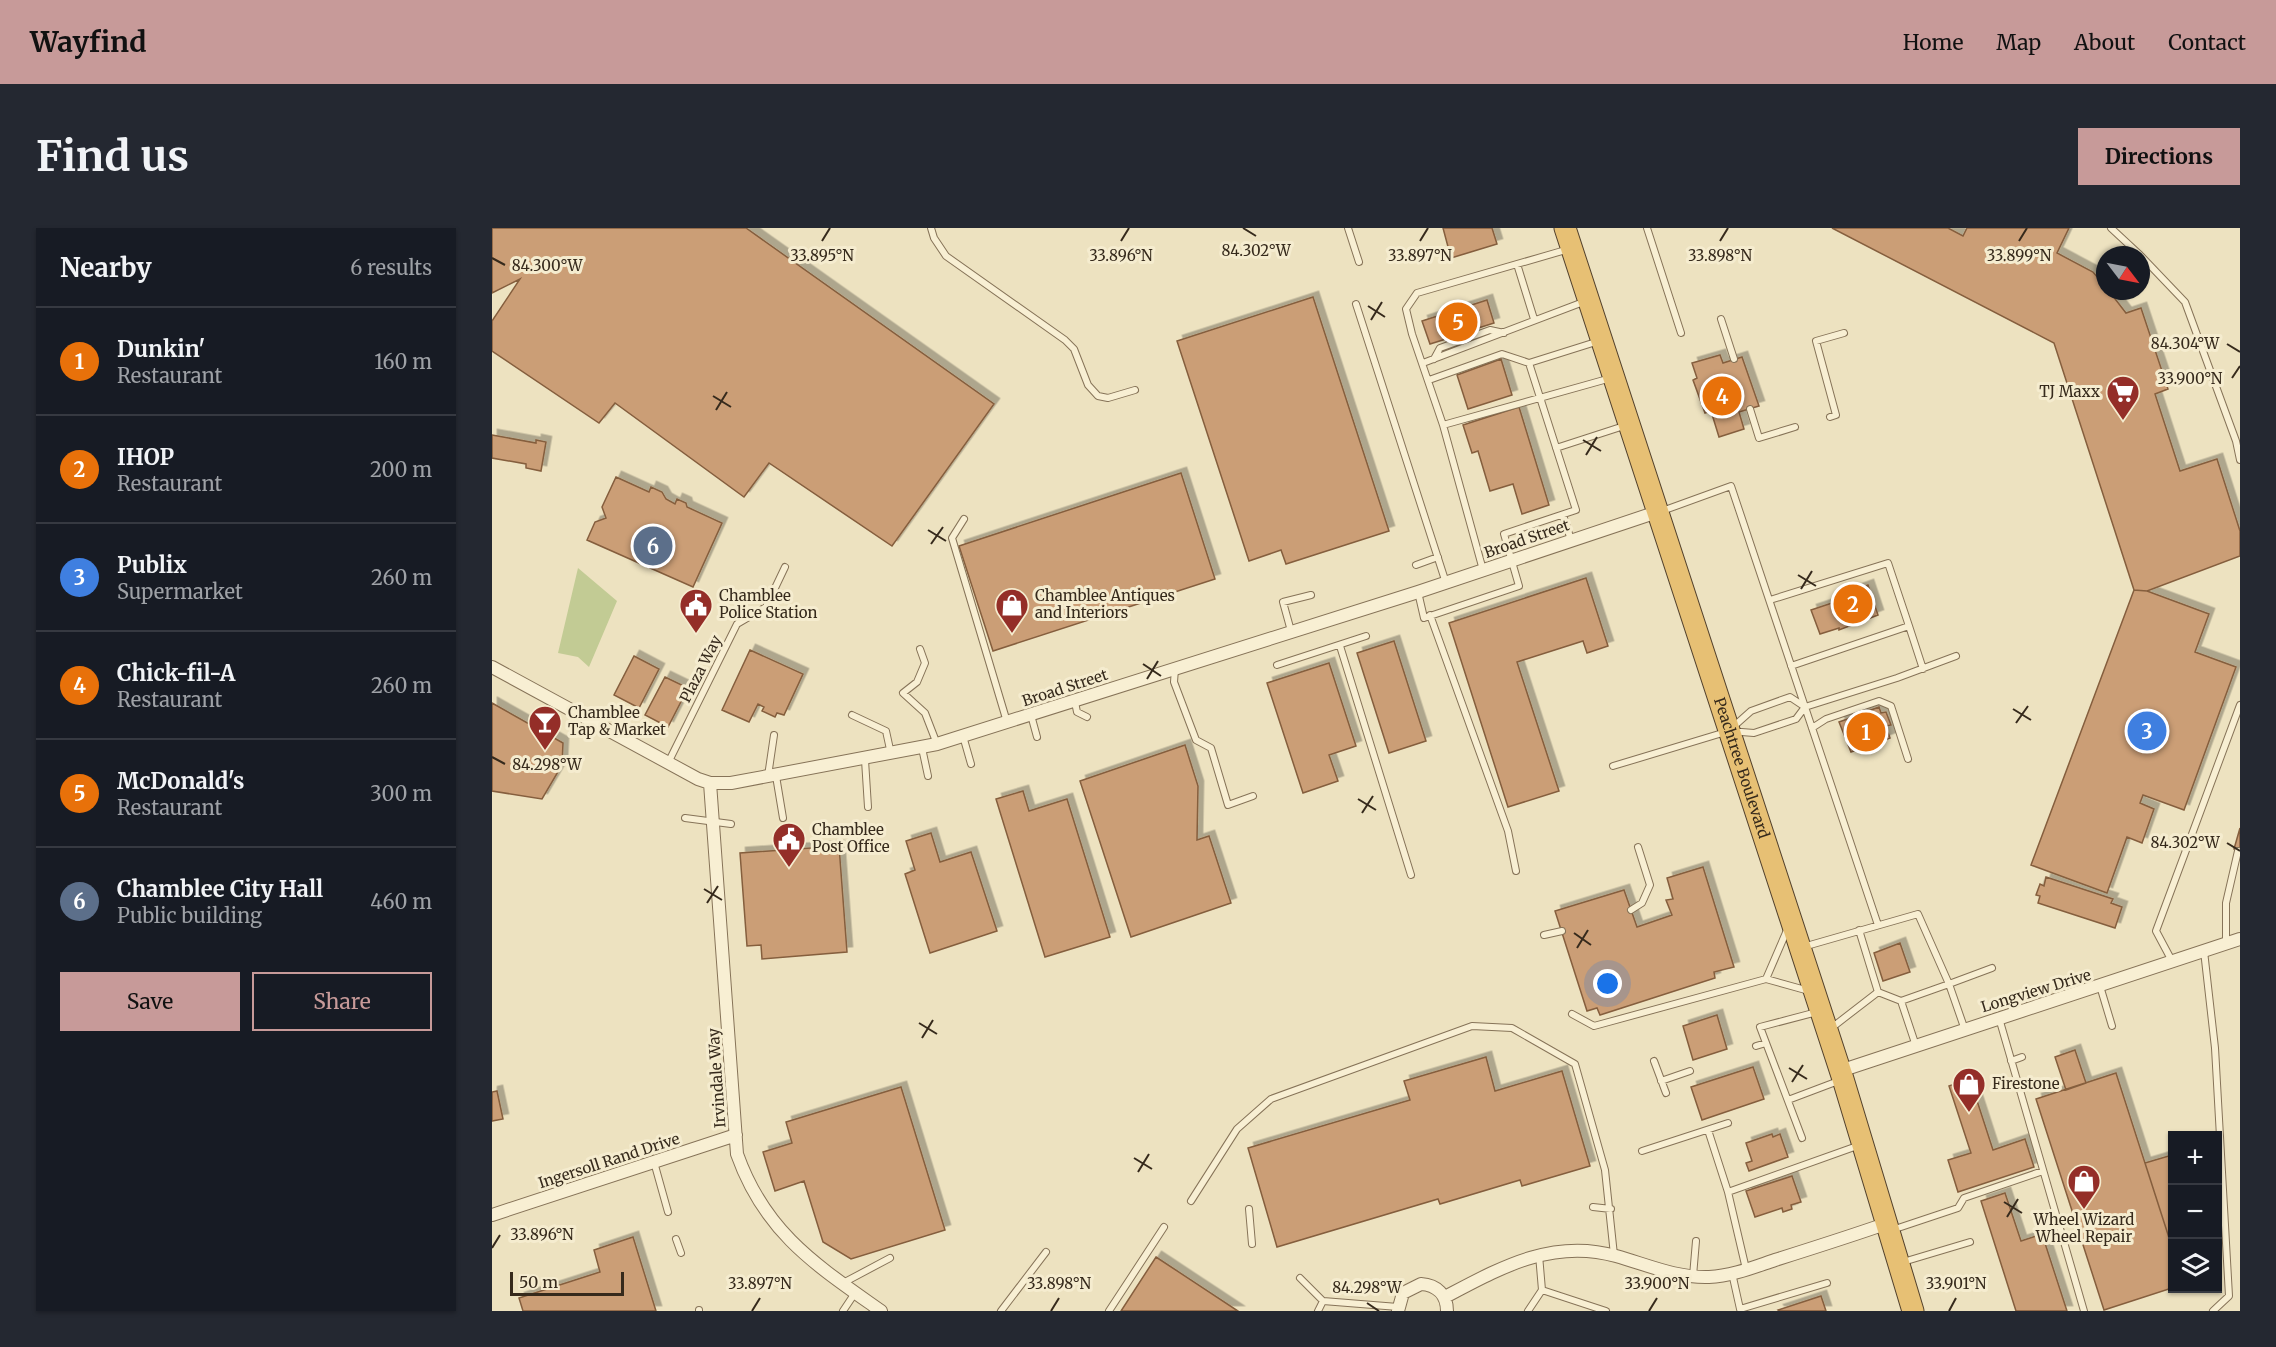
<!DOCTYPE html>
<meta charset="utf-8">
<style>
:root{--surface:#171b24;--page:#242831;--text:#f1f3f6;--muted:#9ea1a6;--line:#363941;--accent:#c79a99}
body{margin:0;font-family:Merriweather,serif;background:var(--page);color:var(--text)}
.controls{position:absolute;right:18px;bottom:18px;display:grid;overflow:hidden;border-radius:0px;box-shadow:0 2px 4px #0004}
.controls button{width:54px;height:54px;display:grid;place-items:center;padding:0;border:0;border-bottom:2px solid var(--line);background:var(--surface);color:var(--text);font:30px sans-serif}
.compass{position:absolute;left:1604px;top:18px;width:54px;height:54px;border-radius:50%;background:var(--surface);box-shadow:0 2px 4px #0004;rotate:122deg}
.scale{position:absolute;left:18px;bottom:15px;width:114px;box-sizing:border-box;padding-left:6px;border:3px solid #362a1c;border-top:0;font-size:16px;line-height:21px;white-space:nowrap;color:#362a1c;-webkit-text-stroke:4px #f5eccf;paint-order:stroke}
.you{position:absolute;left:1116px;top:756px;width:21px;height:21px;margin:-15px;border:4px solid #fff;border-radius:50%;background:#1a73e8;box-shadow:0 0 0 9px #1a73e833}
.badge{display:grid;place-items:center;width:39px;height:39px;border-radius:50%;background:var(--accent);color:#fff;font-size:20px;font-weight:700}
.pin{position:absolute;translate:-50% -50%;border:3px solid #fff;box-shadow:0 2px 6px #0006}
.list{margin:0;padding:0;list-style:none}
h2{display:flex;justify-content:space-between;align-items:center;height:78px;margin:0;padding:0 24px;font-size:26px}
h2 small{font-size:20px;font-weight:400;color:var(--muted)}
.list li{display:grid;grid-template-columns:39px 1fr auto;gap:18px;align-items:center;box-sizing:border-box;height:108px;padding:0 24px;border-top:2px solid var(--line)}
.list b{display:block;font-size:22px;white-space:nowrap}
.list p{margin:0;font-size:20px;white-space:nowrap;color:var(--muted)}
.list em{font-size:20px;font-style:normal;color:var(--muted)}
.actions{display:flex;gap:12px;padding:18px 24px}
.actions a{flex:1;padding:14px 0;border:2px solid var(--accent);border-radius:0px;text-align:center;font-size:21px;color:var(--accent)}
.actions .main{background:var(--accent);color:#111}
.icon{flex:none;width:33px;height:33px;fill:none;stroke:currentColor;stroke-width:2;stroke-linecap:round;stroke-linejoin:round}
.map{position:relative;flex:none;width:1748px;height:1083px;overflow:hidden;border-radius:0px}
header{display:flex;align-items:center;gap:36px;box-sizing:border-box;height:84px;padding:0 30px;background:var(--accent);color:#111}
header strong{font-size:28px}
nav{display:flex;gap:33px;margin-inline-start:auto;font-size:21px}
.intro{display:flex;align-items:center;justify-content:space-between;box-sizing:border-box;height:144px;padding:0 36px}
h1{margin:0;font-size:42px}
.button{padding:15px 27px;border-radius:0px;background:var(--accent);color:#111;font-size:21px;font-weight:700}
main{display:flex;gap:36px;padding:0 36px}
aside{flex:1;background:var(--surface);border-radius:0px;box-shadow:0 2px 4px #0004}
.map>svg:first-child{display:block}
.green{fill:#c2cb94}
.building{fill:#cb9e76;stroke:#855e3e;stroke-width:1.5;filter:url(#shadow)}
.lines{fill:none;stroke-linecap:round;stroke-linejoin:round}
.service-casing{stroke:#867358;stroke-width:8}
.minor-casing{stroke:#867358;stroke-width:14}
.trunk-casing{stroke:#53412c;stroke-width:23}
.service{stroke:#f8efd3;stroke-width:6}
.minor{stroke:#f8efd3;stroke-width:12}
.trunk{stroke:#e7c074;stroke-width:21}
.ticks{fill:none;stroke:#362a1c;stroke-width:2}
.labels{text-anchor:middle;stroke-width:6;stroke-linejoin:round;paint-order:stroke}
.poi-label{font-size:15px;fill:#362a1c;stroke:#f5eccf;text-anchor:start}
.street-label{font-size:15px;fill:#362a1c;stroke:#f5eccf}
.ticks-label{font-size:15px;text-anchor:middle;fill:#362a1c;stroke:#f5eccf;stroke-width:6;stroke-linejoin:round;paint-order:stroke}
</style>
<header>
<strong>Wayfind</strong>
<nav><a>Home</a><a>Map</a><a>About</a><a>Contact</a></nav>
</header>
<div class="intro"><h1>Find us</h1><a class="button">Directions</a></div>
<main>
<aside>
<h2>Nearby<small>6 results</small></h2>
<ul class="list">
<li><span class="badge" style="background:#e8710a">1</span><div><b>Dunkin'</b><p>Restaurant</p></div><em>160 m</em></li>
<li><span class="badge" style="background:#e8710a">2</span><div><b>IHOP</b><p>Restaurant</p></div><em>200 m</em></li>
<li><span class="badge" style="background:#3f7fe0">3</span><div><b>Publix</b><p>Supermarket</p></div><em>260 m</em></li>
<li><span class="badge" style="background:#e8710a">4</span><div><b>Chick-fil-A</b><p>Restaurant</p></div><em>260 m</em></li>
<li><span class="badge" style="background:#e8710a">5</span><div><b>McDonald's</b><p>Restaurant</p></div><em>300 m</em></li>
<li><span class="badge" style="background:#5c6f8a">6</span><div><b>Chamblee City Hall</b><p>Public building</p></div><em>460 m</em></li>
</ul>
<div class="actions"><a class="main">Save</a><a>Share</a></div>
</aside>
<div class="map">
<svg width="1748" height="1083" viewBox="0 0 1748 1083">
<defs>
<filter id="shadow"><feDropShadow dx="5.5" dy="-5.5" stdDeviation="0" flood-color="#0004"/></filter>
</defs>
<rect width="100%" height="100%" fill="#ede2c0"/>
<path class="green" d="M86,340L125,373L97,439L86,429L66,425Z"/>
<path class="building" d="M0,0H254L502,176L400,318L277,235L252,269L123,175L107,195L0,123V93L28,51L0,65Z
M951,0H1000L1005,16L959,30Z
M1340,0H1456L1471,8L1475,0H1577L1565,25L1601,44L1613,58V63H1617L1634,85L1649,80L1676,161L1663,166L1688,243L1725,231L1748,303V328L1655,363L1642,362L1562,115Z
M821,69L897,303L794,336L789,322L757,333L685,113Z
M995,72L1002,95L977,103L978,107L955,115L954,111L938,116L930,93Z
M1228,127L1231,135L1250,129L1267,178L1247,184L1252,201L1227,209L1219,183L1213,185L1201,152L1205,150L1200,135Z
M1009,131L1020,167L976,181L965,147Z
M1027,179L1057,277L1030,286L1021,256L998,263L986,223L980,225L971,197Z
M0,207L44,215V212L54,214L49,243L34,240V236L0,230Z
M689,245L723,351L501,423L467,318Z
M124,249L157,264L159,259L170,264L174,271L183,276L185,271L194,275L195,279L230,295L201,359L95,312L103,294L114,290L110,279Z
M1094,350L1116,418L1095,425L1091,413L1025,434L1067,563L1016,579L957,395Z
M1376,357L1386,387L1347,402V400L1328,406L1319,382L1358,369L1357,364Z
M1642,362L1655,363L1717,386L1703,424L1744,439L1692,582L1651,567L1648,575L1662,581L1650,615L1635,609L1615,665L1539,637Z
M902,413L934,513L897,525L865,425Z
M258,422L311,446L292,487L285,485L283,489L270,483L272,479L266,476L257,494L230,482Z
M142,428L167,441L147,480L122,467Z
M837,435L864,518L837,527L846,553L811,565L775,455Z
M173,449L196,460L176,499L153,487Z
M0,475L71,515L70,537L50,571L0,563Z
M1387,479L1389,485L1394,484L1399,497L1394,498L1398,510L1359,524L1347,494L1361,489L1360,485L1367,482L1368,486Z
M693,517L706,558L705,612L717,608L739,675L639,709L588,553Z
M531,563L537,583L575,571L618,709L553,729L504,571Z
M1748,600V622L1742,621Z
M439,605L448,634L479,624L505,703L438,725L413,646L423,642L414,613Z
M347,618L355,724L270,731L269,717L255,718L248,625Z
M1211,639L1242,739L1222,744L1223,750L1108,787L1105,780L1095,783L1063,683L1132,662L1145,699L1180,687L1174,672L1181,671L1175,650Z
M1554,649L1621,671L1619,675L1630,679L1623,700L1546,675L1548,668L1544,667L1548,656L1552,658Z
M1408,715L1418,744L1391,753L1382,725Z
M1225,787L1235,821L1201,832L1191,798Z
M1583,822L1594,855L1574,862L1563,829Z
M994,829L1003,863L1070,843L1098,938L1030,958L1028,952L948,976L946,971L785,1019L756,920L918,872L912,853Z
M1261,839L1272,871L1210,892L1199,859Z
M1624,845L1680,1019V1060L1612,1082L1544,871Z
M1478,851L1501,922L1533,911L1542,939L1466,964L1456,932L1479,925L1457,858Z
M409,859L453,1002L359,1031L331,1014L312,953L283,963L271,924L300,915L294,894Z
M5,863L11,891L0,893V864Z
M1280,906L1281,909L1288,906L1296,929L1257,943L1254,935L1260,933L1254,915Z
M1680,927V1019L1653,935Z
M1300,948L1309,974L1299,977L1300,981L1291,984L1290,980L1263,989L1254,963Z
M1513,965L1529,1013L1550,1006L1575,1083H1524L1489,973Z
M141,1009L164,1083H31L27,1070L108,1044L102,1022Z
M664,1029L746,1083H629Z
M1329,1068L1334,1083H1287L1286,1082Z"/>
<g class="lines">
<defs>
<path id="service" d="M439,0L442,10L454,28L573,112L582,121L596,157L606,168L616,170L643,162
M856,0L867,34
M1155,0L1189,105
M1619,0L1648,27
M1649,28L1693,74L1744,213L1748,232
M1025,36L1042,91
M864,76L954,355
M1229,91L1242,131
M942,131L948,120L998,102L1012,105
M931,135L1094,73
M937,152L1010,126L1037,135L1107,113
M1258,181L1267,210L1303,199
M1338,189L1344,187L1324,113L1352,105
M951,197L1119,150
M1064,220L1135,197
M1170,283L1239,258L1386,697
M1071,287L1079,312
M472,291L460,310L515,494
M924,337L946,329
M991,342L951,197L920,106L914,81L925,65L1077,21
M926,364L932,390L1027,358L1012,306L1084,282L1037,135
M1278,372L1396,335L1417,398L1299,438
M938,387L1016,603L1024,643
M1417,398L1431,441
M799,403L791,374L819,367
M848,418L919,647
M428,421L433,435L425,454L411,465L433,485L445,516
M785,437L874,408
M683,441L682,454L704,512L719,520L736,577L761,568
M583,474L585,484L595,489
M360,487L394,503L399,526
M539,487L545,509
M1241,499L1259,483L1298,469L1313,479
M1320,500L1334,491L1387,473L1399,478L1416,531
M471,508L479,536
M430,520L436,548
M373,532L376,579
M176,535L245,396L274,379L293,339
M1121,538L1237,503L1262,505L1304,491L1313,479L1405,450L1464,428
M276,548L282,507
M284,548L291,590
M193,590L239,596
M1139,682L1150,675L1158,657L1146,619
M1052,707L1070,703
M1734,715V675L1746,623
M1311,719L1426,686L1457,756L1500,740
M1712,723L1723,820L1737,1068L1721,1083
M1680,733L1664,703L1748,477
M1274,751L1296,700
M1608,758L1620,798
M1386,764L1409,773L1424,818
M1409,773L1457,756L1473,802
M1080,786L1102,798L1274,751L1317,763
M1507,790L1592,1083
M1338,801L1386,764L1367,702
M1264,818L1274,815
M1162,833L1174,865
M1519,833L1530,829
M1169,853L1198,843
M1296,872L1349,852
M1216,902L1236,964L1254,1041
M1310,910L1268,799L1325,784
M1150,923L1236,895
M162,934L176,984
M1236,964L1368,917
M699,973L745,901L779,871L980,798L1020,800L1083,836L1113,942L1122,1027
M1101,979L1119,981
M757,981L760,1016
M1400,1002L1466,980L1472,970L1551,943
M184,1011L189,1025
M1047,1027L1050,1062
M1411,1034L1478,1014
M1240,1045L1248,1081L1335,1055
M1201,1048L1204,1013
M808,1050L831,1073L906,1079
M351,1055L398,1030
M207,1082V1083
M351,1083L363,1065
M509,1083L554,1024
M617,1083L672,999
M826,1083L831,1073
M1036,1083L1050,1062L1114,1083"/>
<path id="minor" d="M0,439L206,551L218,555H239L445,516L926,364L1165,284
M218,555L245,926C273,1005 324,1037 389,1083
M1348,843L1748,711
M0,987L244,907
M953,1069C1008,1040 1060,1010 1124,1028C1156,1037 1184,1050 1217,1049C1240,1048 1262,1039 1283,1032C1321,1020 1359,1008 1396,995
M906,1083L911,1065L929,1056C945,1057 955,1067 955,1083"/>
<g id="trunk">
<path id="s1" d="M1073,0L1351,851L1421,1083"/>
</g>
</defs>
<use href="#service" class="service-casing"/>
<use href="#minor" class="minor-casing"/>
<use href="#trunk" class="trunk-casing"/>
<use href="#service" class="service"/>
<use href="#minor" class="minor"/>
<use href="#trunk" class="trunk"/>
</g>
<path class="ticks" d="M751,0L764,8M330,13L338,0M629,13L637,0M928,13L936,0M1228,13L1236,0M1527,13L1535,0M0,30L13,37M876,78L893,89M879,92L890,74M1735,116L1748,124M1740,150L1748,138M221,168L239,179M224,182L235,164M1091,212L1109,223M1094,227L1105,209M436,302L454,313M439,316L451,299M1306,347L1324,358M1309,361L1320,343M651,436L669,448M655,451L666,433M1521,481L1539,492M1524,495L1536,478M0,529L13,536M866,571L884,582M870,585L881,568M1735,615L1748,623M212,661L230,672M215,675L226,658M1082,705L1099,717M1085,720L1096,702M427,795L445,806M430,810L441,792M1297,840L1315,851M1300,854L1311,837M642,930L660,941M646,944L657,926M1512,974L1530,985M1515,989L1526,971M0,1020L8,1007M875,1075L887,1083M260,1083L268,1070M559,1083L567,1070M1157,1083L1165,1070M1457,1083L1464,1070"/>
<defs>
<symbol id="supermarket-pin" viewBox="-11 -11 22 30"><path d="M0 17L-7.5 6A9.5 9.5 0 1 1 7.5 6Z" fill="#942e28" stroke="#f5eccf"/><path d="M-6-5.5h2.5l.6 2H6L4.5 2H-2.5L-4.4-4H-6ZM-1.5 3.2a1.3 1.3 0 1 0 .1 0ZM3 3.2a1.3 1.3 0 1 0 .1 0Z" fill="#fff"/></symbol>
<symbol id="civic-pin" viewBox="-11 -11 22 30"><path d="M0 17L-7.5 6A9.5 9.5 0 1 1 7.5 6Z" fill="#942e28" stroke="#f5eccf"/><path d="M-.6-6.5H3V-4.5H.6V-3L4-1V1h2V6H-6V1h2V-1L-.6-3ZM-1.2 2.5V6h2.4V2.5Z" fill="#fff"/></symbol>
<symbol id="shop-pin" viewBox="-11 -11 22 30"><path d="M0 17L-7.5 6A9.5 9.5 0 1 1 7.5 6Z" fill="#942e28" stroke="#f5eccf"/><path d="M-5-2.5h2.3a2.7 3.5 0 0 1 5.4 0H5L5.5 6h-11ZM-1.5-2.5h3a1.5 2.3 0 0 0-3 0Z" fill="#fff"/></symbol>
<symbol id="bar-pin" viewBox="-11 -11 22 30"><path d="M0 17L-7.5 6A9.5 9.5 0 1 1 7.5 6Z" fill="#942e28" stroke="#f5eccf"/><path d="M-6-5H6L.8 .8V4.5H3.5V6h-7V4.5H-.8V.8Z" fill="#fff"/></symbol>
</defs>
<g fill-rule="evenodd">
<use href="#supermarket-pin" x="1612" y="145" width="38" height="52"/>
<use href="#civic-pin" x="185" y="358" width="38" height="52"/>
<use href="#shop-pin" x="501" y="358" width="38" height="52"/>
<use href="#bar-pin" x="34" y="475" width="38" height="52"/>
<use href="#civic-pin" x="278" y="592" width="38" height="52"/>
<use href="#shop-pin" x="1458" y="837" width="38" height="52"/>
<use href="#shop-pin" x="1573" y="934" width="38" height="52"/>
</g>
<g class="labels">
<g class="poi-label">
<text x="1608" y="169" text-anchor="end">TJ Maxx</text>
<text x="227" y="373">Chamblee<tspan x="227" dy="17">Police Station</tspan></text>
<text x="543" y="373">Chamblee Antiques<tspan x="543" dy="17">and Interiors</tspan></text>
<text x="76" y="490">Chamblee<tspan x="76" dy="17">Tap &amp; Market</tspan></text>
<text x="320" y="607">Chamblee<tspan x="320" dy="17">Post Office</tspan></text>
<text x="1500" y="861">Firestone</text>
<text x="1592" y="997" text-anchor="middle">Wheel Wizard<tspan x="1592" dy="17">Wheel Repair</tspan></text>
</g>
<g class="street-label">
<text transform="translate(1035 311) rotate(-19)" y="5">Broad Street</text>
<text transform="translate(209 441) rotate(-63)" y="5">Plaza Way</text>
<text transform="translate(573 460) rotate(-18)" y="5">Broad Street</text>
<text dy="5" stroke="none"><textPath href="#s1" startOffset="568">Peachtree Boulevard</textPath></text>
<text transform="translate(1544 763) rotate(-17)" y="5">Longview Drive</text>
<text transform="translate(225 850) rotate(-94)" y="5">Irvindale Way</text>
<text transform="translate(117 933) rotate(-18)" y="5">Ingersoll Rand Drive</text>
</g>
</g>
<g class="ticks-label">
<text x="764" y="28">84.302°W</text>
<text x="330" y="33">33.895°N</text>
<text x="629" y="33">33.896°N</text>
<text x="928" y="33">33.897°N</text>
<text x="1228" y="33">33.898°N</text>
<text x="1527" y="33">33.899°N</text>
<text x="55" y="43">84.300°W</text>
<text x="1693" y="121">84.304°W</text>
<text x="1698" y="156">33.900°N</text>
<text x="55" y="542">84.298°W</text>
<text x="1693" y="620">84.302°W</text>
<text x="50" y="1012">33.896°N</text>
<text x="268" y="1061">33.897°N</text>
<text x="567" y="1061">33.898°N</text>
<text x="1165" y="1061">33.900°N</text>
<text x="1464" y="1061">33.901°N</text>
<text x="875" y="1065">84.298°W</text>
</g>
</svg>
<div class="controls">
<button>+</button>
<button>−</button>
<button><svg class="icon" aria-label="layers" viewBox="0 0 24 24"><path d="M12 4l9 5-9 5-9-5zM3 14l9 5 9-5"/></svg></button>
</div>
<svg class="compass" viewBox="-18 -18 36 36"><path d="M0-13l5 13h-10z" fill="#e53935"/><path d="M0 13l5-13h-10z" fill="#9ea1a6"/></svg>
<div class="scale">50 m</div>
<div class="you"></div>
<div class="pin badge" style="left:1374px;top:504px;background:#e8710a">1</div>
<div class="pin badge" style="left:1361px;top:376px;background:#e8710a">2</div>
<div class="pin badge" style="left:1655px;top:503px;background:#3f7fe0">3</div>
<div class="pin badge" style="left:1230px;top:168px;background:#e8710a">4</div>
<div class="pin badge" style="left:966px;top:94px;background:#e8710a">5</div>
<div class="pin badge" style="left:161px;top:318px;background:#5c6f8a">6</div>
</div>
</main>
